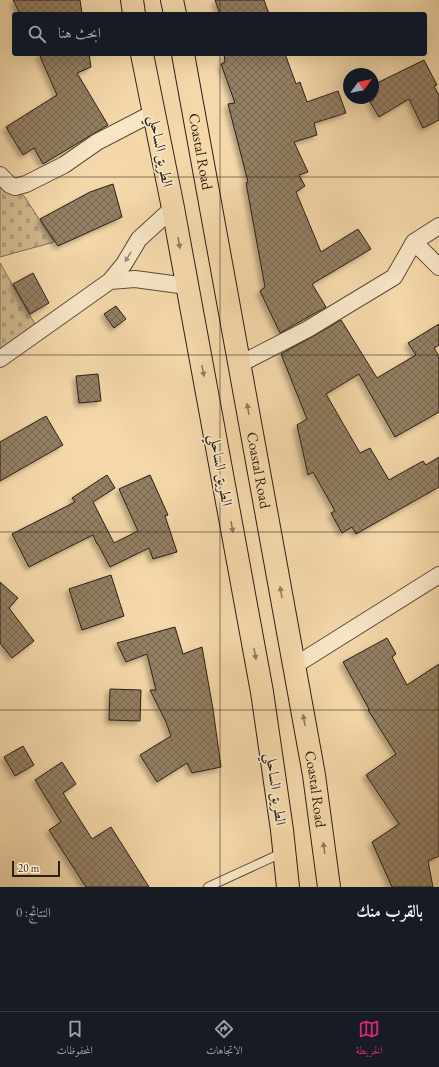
<!DOCTYPE html>
<html lang="ar">
<meta charset="utf-8">
<style>
:root{--surface:#171b24;--page:#242831;--text:#f1f3f6;--muted:#9ea1a6;--line:#363941;--accent:#db2777}
body{margin:0;font-family:"EB Garamond",Amiri,serif;background:var(--page);color:var(--text);direction:rtl}
.compass{position:absolute;left:343px;top:68px;width:36px;height:36px;border-radius:50%;background:var(--surface);box-shadow:0 4px 16px #0002;rotate:58deg}
.scale{position:absolute;left:12px;bottom:10px;width:48px;box-sizing:border-box;padding-left:4px;border:2px solid #2a1f17;border-top:0;font-size:11px;line-height:14px;white-space:nowrap;color:#2a1f17;-webkit-text-stroke:3px #f8e6c7;paint-order:stroke}
.list{margin:0;padding:0;list-style:none}
h2{display:flex;justify-content:space-between;align-items:center;height:52px;margin:0;padding:0 16px;font-size:17px}
h2 small{font-size:13px;font-weight:400;color:var(--muted)}
.icon{flex:none;width:22px;height:22px;fill:none;stroke:currentColor;stroke-width:2;stroke-linecap:round;stroke-linejoin:round}
.map{position:relative;flex:none;width:439px;height:887px;overflow:hidden;direction:ltr}
.search{position:absolute;background:var(--surface);box-shadow:0 4px 16px #0002;left:12px;right:12px;top:12px;height:44px;display:flex;align-items:center;gap:10px;box-sizing:border-box;padding:0 14px;border-radius:4px;color:var(--muted);font-size:15px}
.sheet{height:124px;background:var(--surface)}
nav{display:flex;justify-content:space-around;align-items:center;box-sizing:border-box;height:56px;border-top:1px solid var(--line);background:var(--surface);font-size:11px;color:var(--muted)}
nav a{display:grid;justify-items:center;gap:2px}
nav .on{color:var(--accent)}
.map>svg:first-child{display:block}
.cemetery{fill:url(#cemetery-stones);stroke:#7e6c54}
.building{fill:url(#building-cross-hatch);stroke:#2a1f17;filter:url(#shadow)}
.lines{fill:none;stroke-linecap:round;stroke-linejoin:round}
.lane-casing{stroke:#5c4d3c;stroke-width:10}
.street-casing{stroke:#5c4d3c;stroke-width:18}
.highway-casing{stroke:#2a1f17;stroke-width:24}
.lane{stroke:#f8e6c7;stroke-width:8}
.street{stroke:#f8e6c7;stroke-width:16}
.highway{stroke:#f4d8a9;stroke-width:22}
.oneway{fill:#8f7c60}
.oneway2{fill:#9b8c78}
.grid{fill:none;stroke:#2a1f17;stroke-width:1;stroke-opacity:0.55}
.labels{text-anchor:middle;stroke-width:3.5;stroke-linejoin:round;paint-order:stroke}
.street-label{font-size:15px;fill:#2a1f17;stroke:#f8e6c7}
</style>
<div class="map">
<svg width="439" height="887" viewBox="0 0 439 887">
<defs>
<pattern id="cemetery-stones" width="16" height="16" patternUnits="userSpaceOnUse"><rect width="16" height="16" fill="#d2b990"/><path d="M2 7V4a2 2 0 0 1 4 0v3zM10 15v-3a2 2 0 0 1 4 0v3z" fill="#b49f7b"/></pattern>
<pattern id="building-cross-hatch" width="8" height="8" patternUnits="userSpaceOnUse"><rect width="8" height="8" fill="#937f63"/><path d="M0 0l8 8M0 8l8-8" fill="none" stroke="#786751"/></pattern>
<filter id="shadow"><feDropShadow dx="-3.5" dy="3.5" stdDeviation="2" flood-color="#0004"/></filter>
</defs>
<rect width="100%" height="100%" fill="#f4d8a9"/>
<filter id="stains"><feTurbulence type="fractalNoise" baseFrequency=".005" numOctaves="4"/><feColorMatrix values="0 0 0 0 .2 0 0 0 0 .09 0 0 0 0 .02 0 0 0 .5 -.17"/></filter>
<radialGradient id="worn" r=".72"><stop offset=".6" stop-color="#630" stop-opacity="0"/><stop offset="1" stop-color="#630" stop-opacity=".3"/></radialGradient>
<path class="cemetery" d="M0,182L24,196L54,242L0,257Z
M0,263L36,326L0,350Z"/>
<path class="building" d="M13,0H80L82,14H20Z
M215,0H264L269,14H220Z
M39,54H89L91,67L77,73L108,125L43,164L34,148L23,155L6,127L57,95Z
M224,54H285L296,84L300,82L307,102L338,91L346,113L314,123L317,135L294,142L308,172L299,175L305,186L296,192L321,252L358,229L371,249L312,284L326,307L280,333L260,291L265,287L246,183L248,182L228,104L235,103L221,64L225,62Z
M424,60L437,85L434,86L439,95V120L423,128L409,99L379,117L370,102L373,100V85Z
M113,184L122,217L58,246L40,219L90,192Z
M33,273L49,303L30,314L13,284Z
M116,306L126,319L114,328L104,314Z
M341,320L377,378L416,355L408,343L439,324V345L434,348L439,356V412L395,437L359,374L326,394L360,453L370,448L389,480L423,461L426,465L439,457V487L356,534L352,527L342,533L331,513L335,511L313,472L308,475L297,425L307,419L281,354L312,337Z
M98,374L101,401L79,403L76,376Z
M46,416L63,445L0,481V442Z
M107,475L115,488L93,502L114,543L138,531L119,489L150,475L168,515L165,516L177,552L153,559L149,548L110,567L98,544H97L93,535L29,567L12,534L75,502L72,498Z
M111,575L124,616L82,630L69,589Z
M0,582L18,598L9,608L34,641L12,658L0,643Z
M175,627L183,654L202,647L213,709L221,767L192,773L187,763L157,782L140,755L171,736L166,722L150,690H156L147,654L126,662L117,643Z
M387,638L396,654L392,657L407,685L439,664V856L428,861L433,887H392L372,842L399,824L366,775L396,754L368,710L369,709L343,662Z
M110,689L141,690L140,721L109,720Z
M23,746L34,765L15,776L4,757Z
M62,762L76,784L63,793L92,839L111,827L149,887H86L49,830L61,822L35,780Z"/>
<g class="lines">
<defs>
<path id="lane" d="M208,887L284,852"/>
<path id="street" d="M0,175L10,185L15,187L26,184L64,165L97,142L153,113
M414,242L439,267
M110,281L135,279L187,286
M0,359L110,281L124,264L139,239L173,208
M240,364L308,329L394,277L414,242L439,226
M294,666L439,575"/>
<g id="highway">
<path d="M132,0L134,14"/>
<path d="M172,0L175,14"/>
<path d="M142,54L173,208L262,692L282,830L288,887"/>
<path id="s1" d="M183,54L314,775L329,887"/>
</g>
</defs>
<use href="#lane" class="lane-casing"/>
<use href="#street" class="street-casing"/>
<use href="#highway" class="highway-casing"/>
<use href="#lane" class="lane"/>
<use href="#street" class="street"/>
<use href="#highway" class="highway"/>
</g>
<defs><path id="oneway-solid" d="M-6-.8H1V-3.2L6.5 0L1 3.2V.8H-6Z"/></defs>
<g class="oneway">
<use href="#oneway-solid" transform="translate(179 243) rotate(80)"/>
<use href="#oneway-solid" transform="translate(203 371) rotate(79)"/>
<use href="#oneway-solid" transform="translate(248 409) rotate(-100)"/>
<use href="#oneway-solid" transform="translate(232 527) rotate(80)"/>
<use href="#oneway-solid" transform="translate(281 592) rotate(-100)"/>
<use href="#oneway-solid" transform="translate(255 654) rotate(80)"/>
<use href="#oneway-solid" transform="translate(304 720) rotate(-100)"/>
<use href="#oneway-solid" transform="translate(324 848) rotate(-98)"/>
</g>
<use class="oneway2" href="#oneway-solid" transform="translate(128 257) rotate(121)"/>
<path class="grid" d="M220,0V14M220,54V887M0,177H439M0,355H439M0,532H439M0,710H439"/>
<g class="labels">
<g class="street-label">
<text transform="translate(161 151) rotate(79)" y="5">الطريق الساحلي</text>
<text dy="5" stroke="none"><textPath href="#s1" startOffset="99">Coastal Road</textPath></text>
<text transform="translate(221 470) rotate(80)" y="5">الطريق الساحلي</text>
<text dy="5" stroke="none"><textPath href="#s1" startOffset="423">Coastal Road</textPath></text>
<text transform="translate(276 789) rotate(82)" y="5">الطريق الساحلي</text>
<text dy="5" stroke="none"><textPath href="#s1" startOffset="747">Coastal Road</textPath></text>
</g>
</g>
<rect width="100%" height="100%" filter="url(#stains)"/>
<rect width="100%" height="100%" fill="url(#worn)"/>
</svg>
<svg class="compass" viewBox="-18 -18 36 36"><path d="M0-13l5 13h-10z" fill="#e53935"/><path d="M0 13l5-13h-10z" fill="#9ea1a6"/></svg>
<div class="scale">20 m</div>
<div class="search"><svg class="icon" aria-label="search" viewBox="0 0 24 24"><circle cx="10" cy="10" r="6"/><path d="M15 15l6 6"/></svg>ابحث هنا</div>
</div>
<section class="sheet">
<h2>بالقرب منك<small>النتائج: 0</small></h2>
<ul class="list">
</ul>
</section>
<nav>
<a class="on"><svg class="icon" aria-label="map" viewBox="0 0 24 24"><path d="M3 6l6-2 6 2 6-2v14l-6 2-6-2-6 2zM9 4v14M15 6v14"/></svg>الخريطة</a>
<a><svg class="icon" aria-label="directions" viewBox="0 0 24 24"><path d="M12 3l9 9-9 9-9-9zM9 14v-3h6M13 9l2 2-2 2"/></svg>الاتجاهات</a>
<a><svg class="icon" aria-label="saved" viewBox="0 0 24 24"><path d="M7 4h10v16l-5-4-5 4z"/></svg>المحفوظات</a>
</nav>
